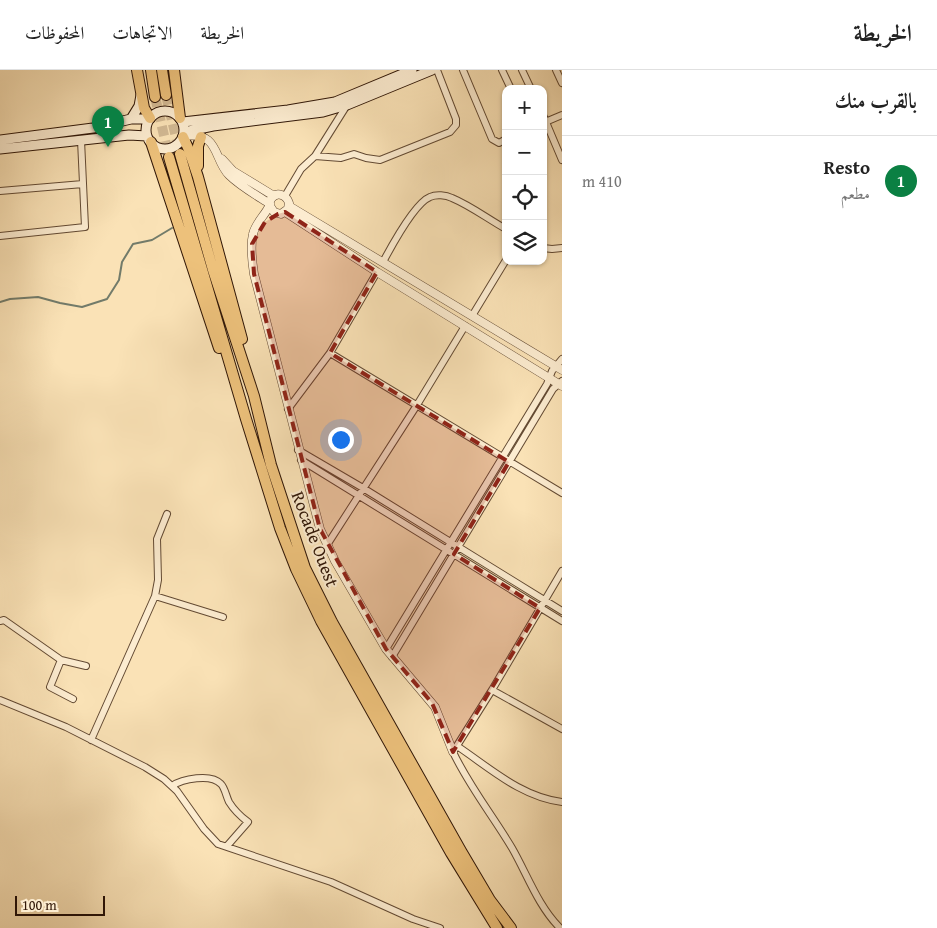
<!DOCTYPE html>
<html lang="ar">
<meta charset="utf-8">
<style>
:root{--surface:#fff;--page:#f6f6f6;--text:#222;--muted:#767676;--line:#e0e0e0;--accent:#0b8043}
body{margin:0;font-family:"Gentium Book Plus",Amiri,serif;background:var(--page);color:var(--text);direction:rtl}
.controls{position:absolute;right:15px;top:15px;display:grid;overflow:hidden;border-radius:10px;box-shadow:0 1px 4px #0004}
.controls button{width:45px;height:45px;display:grid;place-items:center;padding:0;border:0;border-bottom:1px solid var(--line);background:var(--surface);color:var(--text);font:25px sans-serif}
.scale{position:absolute;left:15px;bottom:12px;width:90px;box-sizing:border-box;padding-left:5px;border:2px solid #311707;border-top:0;font-size:14px;line-height:18px;white-space:nowrap;color:#311707;-webkit-text-stroke:4px #fcecd0;paint-order:stroke}
.you{position:absolute;left:340px;top:369px;width:18px;height:18px;margin:-12px;border:4px solid #fff;border-radius:50%;background:#1a73e8;box-shadow:0 0 0 8px #1a73e833}
.badge{display:grid;place-items:center;width:32px;height:32px;border-radius:50%;background:var(--accent);color:#fff;font-size:16px;font-weight:700}
.pin{position:absolute;translate:-50% -41px;filter:drop-shadow(0 1px 2px #0008)}
.pin::after{content:'';position:absolute;top:26px;width:18px;height:15px;background:inherit;clip-path:polygon(0 0,100% 0,50% 100%)}
.list{margin:0;padding:0;list-style:none}
h2{display:flex;justify-content:space-between;align-items:center;height:65px;margin:0;padding:0 20px;font-size:21px}
h2 small{font-size:16px;font-weight:400;color:var(--muted)}
.list li{display:grid;grid-template-columns:32px 1fr auto;gap:15px;align-items:center;box-sizing:border-box;height:90px;padding:0 20px;border-top:1px solid var(--line)}
.list b{display:block;font-size:19px;white-space:nowrap}
.list p{margin:0;font-size:16px;white-space:nowrap;color:var(--muted)}
.list em{font-size:16px;font-style:normal;color:var(--muted)}
.icon{flex:none;width:28px;height:28px;fill:none;stroke:currentColor;stroke-width:2;stroke-linecap:round;stroke-linejoin:round}
.map{position:relative;flex:none;width:562px;height:858px;overflow:hidden;direction:ltr}
header{display:flex;align-items:center;gap:30px;box-sizing:border-box;height:70px;padding:0 25px;background:var(--surface);border-bottom:1px solid var(--line)}
header strong{font-size:24px}
nav{display:flex;gap:28px;margin-inline-start:auto;font-size:18px}
main{display:flex}
aside{flex:1;background:var(--surface)}
.map>svg:first-child{display:block}
.lines{fill:none;stroke-linecap:round;stroke-linejoin:round}
.stream{stroke:#727b6a;stroke-width:2}
.trunk-tunnel{stroke:#d2b993;stroke-width:10;stroke-dasharray:10 5;stroke-linecap:butt}
.minor-casing{stroke:#634a33;stroke-width:8}
.tertiary-casing{stroke:#634a33;stroke-width:9}
.secondary-casing{stroke:#311707;stroke-width:11}
.trunk-casing{stroke:#311707;stroke-width:12}
.minor{stroke:#fcecd0;stroke-width:6}
.tertiary{stroke:#fcecd0;stroke-width:8}
.secondary{stroke:#fcecd0;stroke-width:9}
.trunk{stroke:#edc17b;stroke-width:10}
.marked{fill:#8f2418;fill-opacity:0.2;stroke:#8f2418;stroke-width:4;stroke-dasharray:10 6;stroke-linejoin:round}
.labels{text-anchor:middle;stroke-width:4;stroke-linejoin:round;paint-order:stroke}
.street-label{font-size:18px;fill:#311707;stroke:#fcecd0}
</style>
<header>
<strong>الخريطة</strong>
<nav><a>الخريطة</a><a>الاتجاهات</a><a>المحفوظات</a></nav>
</header>
<main>
<aside>
<h2>بالقرب منك<small></small></h2>
<ul class="list">
<li><span class="badge">1</span><div><b>Resto</b><p>مطعم</p></div><em>410 m</em></li>
</ul>
</aside>
<div class="map">
<svg width="562" height="858" viewBox="0 0 562 858">
<rect width="100%" height="100%" fill="#fae2b6"/>
<filter id="stains"><feTurbulence type="fractalNoise" baseFrequency=".004" numOctaves="4"/><feColorMatrix values="0 0 0 0 .2 0 0 0 0 .09 0 0 0 0 .02 0 0 0 .5 -.17"/></filter>
<radialGradient id="worn" r=".72"><stop offset=".6" stop-color="#630" stop-opacity="0"/><stop offset="1" stop-color="#630" stop-opacity=".3"/></radialGradient>
<g class="lines">
<path class="stream" d="M0,232L10,229L38,227L60,233L82,237L107,229L119,210L122,192L133,174L152,170L172,158"/>
<path class="trunk-tunnel" d="M166,25L180,84
M155,27L169,87"/>
<defs>
<path id="minor" d="M463,0L492,69L499,73L506,69
M502,0L511,19
M522,0L531,19
M556,0L562,13
M543,45L562,90
M543,53L562,45
M315,86L347,35
M0,121L83,114
M285,126L301,99L315,86L341,88L354,84L366,88L380,90L450,62L456,55V49L437,0
M0,166L85,157L81,70
M543,178L552,179L562,178
M383,192C391,177 415,133 430,127C436,124 446,125 452,128C471,136 488,149 506,159
M472,246L506,190
M330,283L562,423
M288,339L330,283L377,202
M298,380L363,418L562,541
M301,390L562,551
M327,475L417,335L465,256
M155,526L223,547
M0,551L4,550L61,590L86,596
M386,579L547,314L552,301L562,289
M392,587L553,319L562,311
M61,590L50,617L73,629
M492,620L562,659
M0,630L66,657L145,697L164,709L177,721L204,759L218,774L331,812L413,849L440,858
M91,670L155,526L158,510L157,469L167,444
M457,676C490,698 521,727 562,732
M172,716C182,709 211,703 221,714C225,718 226,726 229,732C234,740 240,746 248,752L227,776
M560,858C538,836 527,804 512,778C493,746 469,716 453,682L492,620L562,501"/>
<path id="tertiary" d="M184,66C220,61 213,89 229,105C240,116 256,125 270,134
M222,89L233,101L274,126
M270,136L274,142L281,144L288,139L289,133C287,126 277,120 271,129C269,133 270,136 267,140C262,148 255,155 253,164C250,176 252,191 254,204L320,459L335,491L386,579L435,637L453,682
M289,136L562,300
M285,142L377,202L562,316"/>
<path id="secondary" d="M146 60a19 19 0 1 1 38 0a19 19 0 1 1-38 0Z
M131,49L139,36L141,25
M183,52L288,40L335,32L412,0
M184,62L213,56L323,42L347,35L432,0
M0,70L93,58L131,49H149
M0,79L129,65L147,66"/>
<path id="trunk" d="M137,0L144,38L150,48
M151,0L155,27
M162,0L166,25
M174,0L180,48
M183,67L189,80L198,107L242,269
M151,72L219,278
M180,84L213,200L254,326L271,395L305,498L332,552L461,781L490,830L511,858
M169,87L246,349L280,458L296,499L321,551L451,783L497,858
M198,96V76L201,67"/>
</defs>
<use href="#minor" class="minor-casing"/>
<use href="#tertiary" class="tertiary-casing"/>
<use href="#secondary" class="secondary-casing"/>
<use href="#trunk" class="trunk-casing"/>
<use href="#minor" class="minor"/>
<use href="#tertiary" class="tertiary"/>
<use href="#secondary" class="secondary"/>
<use href="#trunk" class="trunk"/>
</g>
<path class="marked" d="M285,142L377,202L330,283L509,392L454,484L540,538L453,682L432,633L386,579L320,459L254,204L252,174L265,152L278,144Z"/>
<g class="labels">
<g class="street-label">
<text transform="translate(315 469) rotate(69)" y="6">Rocade Ouest</text>
</g>
</g>
<rect width="100%" height="100%" filter="url(#stains)"/>
<rect width="100%" height="100%" fill="url(#worn)"/>
</svg>
<div class="controls">
<button>+</button>
<button>−</button>
<button><svg class="icon" aria-label="locate" viewBox="0 0 24 24"><circle cx="12" cy="12" r="6"/><path d="M12 2v4M12 18v4M2 12h4M18 12h4"/></svg></button>
<button><svg class="icon" aria-label="layers" viewBox="0 0 24 24"><path d="M12 4l9 5-9 5-9-5zM3 14l9 5 9-5"/></svg></button>
</div>
<div class="scale">100 m</div>
<div class="you"></div>
<div class="pin badge" style="left:108px;top:77px">1</div>
</div>
</main>
